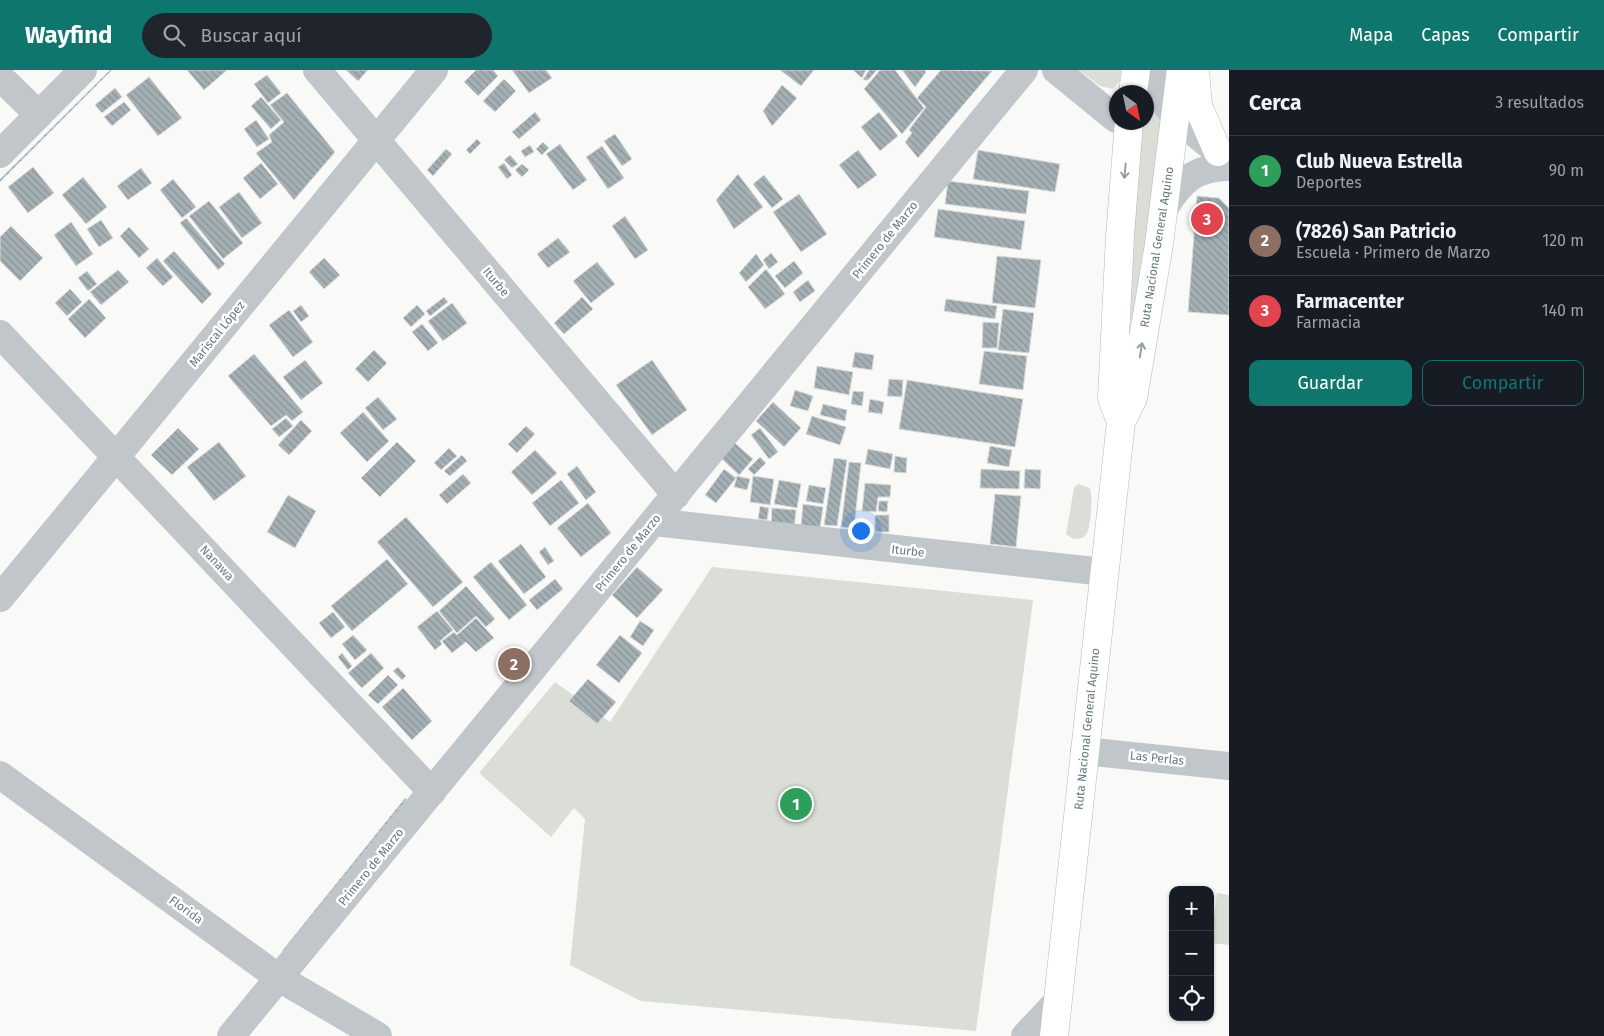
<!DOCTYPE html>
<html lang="es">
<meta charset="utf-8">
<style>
:root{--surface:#171b24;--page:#20242c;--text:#f1f3f6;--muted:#9ea1a6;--line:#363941;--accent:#0f766e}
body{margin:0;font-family:"Fira Sans",sans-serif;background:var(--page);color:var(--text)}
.controls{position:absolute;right:15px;bottom:15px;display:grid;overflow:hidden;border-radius:10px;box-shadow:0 1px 4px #0004}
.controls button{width:45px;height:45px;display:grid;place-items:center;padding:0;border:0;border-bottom:1px solid var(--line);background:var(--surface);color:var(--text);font:25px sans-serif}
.compass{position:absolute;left:1109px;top:15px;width:45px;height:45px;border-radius:50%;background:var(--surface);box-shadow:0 1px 4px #0004;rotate:147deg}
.you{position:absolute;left:860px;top:460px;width:18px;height:18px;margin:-12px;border:4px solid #fff;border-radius:50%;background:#1a73e8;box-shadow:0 0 0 8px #1a73e833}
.badge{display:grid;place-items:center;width:32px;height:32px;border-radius:50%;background:var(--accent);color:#fff;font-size:16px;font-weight:700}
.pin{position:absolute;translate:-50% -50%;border:2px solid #fff;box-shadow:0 1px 5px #0006}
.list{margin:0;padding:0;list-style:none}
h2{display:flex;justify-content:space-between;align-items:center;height:65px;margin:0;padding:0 20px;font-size:21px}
h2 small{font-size:16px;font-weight:400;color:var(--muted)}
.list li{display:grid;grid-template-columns:32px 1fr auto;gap:15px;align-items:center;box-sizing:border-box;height:70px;padding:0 20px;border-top:1px solid var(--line)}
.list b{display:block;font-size:19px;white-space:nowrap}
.list p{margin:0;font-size:16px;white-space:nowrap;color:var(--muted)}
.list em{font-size:16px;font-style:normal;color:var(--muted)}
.actions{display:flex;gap:10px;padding:15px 20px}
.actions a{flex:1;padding:11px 0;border:1px solid var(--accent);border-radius:10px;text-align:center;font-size:18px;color:var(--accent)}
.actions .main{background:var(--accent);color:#fff}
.icon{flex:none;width:28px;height:28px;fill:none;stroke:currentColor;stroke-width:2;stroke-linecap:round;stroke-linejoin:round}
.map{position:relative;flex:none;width:1229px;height:966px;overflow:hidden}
header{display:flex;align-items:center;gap:30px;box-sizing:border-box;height:70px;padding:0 25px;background:var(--accent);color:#fff}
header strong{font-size:24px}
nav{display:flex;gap:28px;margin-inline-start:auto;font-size:18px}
.search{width:350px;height:45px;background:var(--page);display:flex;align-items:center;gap:12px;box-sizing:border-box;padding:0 18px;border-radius:28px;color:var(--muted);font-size:19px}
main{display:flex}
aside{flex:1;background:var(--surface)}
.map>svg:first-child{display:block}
.grass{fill:#daded7}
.water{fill:url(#water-rules)}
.building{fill:url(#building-back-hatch);stroke:#dbdbd9}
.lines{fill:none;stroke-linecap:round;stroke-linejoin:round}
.highway-casing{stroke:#b4b9bc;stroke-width:29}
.minor{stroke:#c0c6c9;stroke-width:28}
.highway{stroke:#fff;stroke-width:28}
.oneway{stroke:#94a0a7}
.labels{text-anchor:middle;stroke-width:5;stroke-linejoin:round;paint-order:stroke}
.street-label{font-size:12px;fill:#667881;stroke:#fff}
</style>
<header>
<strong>Wayfind</strong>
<div class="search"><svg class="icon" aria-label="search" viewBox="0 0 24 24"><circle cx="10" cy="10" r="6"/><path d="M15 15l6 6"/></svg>Buscar aquí</div>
<nav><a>Mapa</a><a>Capas</a><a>Compartir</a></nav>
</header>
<main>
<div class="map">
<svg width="1229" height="966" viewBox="0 0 1229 966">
<defs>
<pattern id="water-rules" width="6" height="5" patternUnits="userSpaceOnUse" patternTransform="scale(1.25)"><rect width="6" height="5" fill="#b8c5c8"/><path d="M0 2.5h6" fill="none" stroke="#99a5a8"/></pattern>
<pattern id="building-back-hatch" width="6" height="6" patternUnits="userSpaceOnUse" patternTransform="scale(1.25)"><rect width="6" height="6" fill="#a5b0b4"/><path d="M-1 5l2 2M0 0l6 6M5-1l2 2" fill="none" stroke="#8a9498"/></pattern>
</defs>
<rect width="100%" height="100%" fill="#f9f9f7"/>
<path class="grass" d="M1079,0H1121L1120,11L1113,19L1100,16Z
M1146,0L1162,43L1150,156L1131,258L1130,211L1140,53L1146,52Z
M1078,414L1090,418C1093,425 1091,455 1087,463C1085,468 1079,469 1073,469L1066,464L1074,418Z
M712,497L1033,530L976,961L641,931L570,895L585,749L574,738L551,767L479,703L555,612L610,652Z
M1217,823L1229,825V875L1211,873Z"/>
<path class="water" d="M110,0H112L0,112V109Z
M405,728L407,730L284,882L282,881Z"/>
<path class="building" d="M187,0H227L204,20Z
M346,0H368L358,11Z
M476,0H493L498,6L478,26L464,12Z
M512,0H546L552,8L529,23Z
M780,0H814L801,16Z
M853,0H866L862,8Z
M869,0H877L868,10H863Z
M880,0H895L924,38L902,64L864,19Z
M902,0H924L926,2L915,17Z
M941,0L992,1L918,88L905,72L912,63L909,60L926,37L917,28Z
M267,5L281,23L268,33L254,14Z
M149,7L182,48L158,66L126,25Z
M504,9L516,21L495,42L483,31Z
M782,15L797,28L772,56L763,41Z
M115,18L122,27L102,43L95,35Z
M287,23L335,82L294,130L256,83L272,72L269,65L284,52L270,35Z
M261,27L281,50L271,59L251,36Z
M124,32L131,40L112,56L104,47Z
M535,42L541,50L519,69L512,62Z
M879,42L898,66L880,81L861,57Z
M256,50L269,69L257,77L244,59Z
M615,64L632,89L622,96L604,71Z
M477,69L481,73L470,84L466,80Z
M543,72L549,78L542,85L536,79Z
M560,74L587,110L573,120L546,84Z
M530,75L534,82L525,87L521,81Z
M602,76L624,108L608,119L586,87Z
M446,79L452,84L433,106L427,100Z
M858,80L877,105L858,119L839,95Z
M978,80L1060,94L1055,122L973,109Z
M510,85L518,94L512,98L504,90Z
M261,93L278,114L260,129L243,108Z
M504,93L512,105L507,109L498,97Z
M522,94L529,100L522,107L515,100Z
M33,97L54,123L28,143L8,117Z
M141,98L152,113L128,130L117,116Z
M738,104L763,137L734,159L716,130Z
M764,105L783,129L772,138L753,114Z
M83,107L107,137L86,154L62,125Z
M173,109L196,137L182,148L160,120Z
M948,111L1029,121L1026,144L945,134Z
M239,122L262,153L242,168L219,137Z
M799,124L827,164L801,182L773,142Z
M1197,126L1219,128L1229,138V245L1188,242Z
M209,131L243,173L223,189L189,146Z
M938,139L1025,151L1021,180L934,167Z
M625,146L648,180L635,189L612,156Z
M186,148L225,194L218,200L180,153Z
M101,150L113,168L99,177L87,159Z
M71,152L93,184L76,196L54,165Z
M11,156L43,188L20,211L0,191V167Z
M129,157L149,179L139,188L120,166Z
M558,168L570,182L548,198L537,184Z
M174,181L212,224L202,234L163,191Z
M771,183L778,192L769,199L763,190Z
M756,184L764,195L746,212L739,203Z
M997,186L1041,190L1035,238L992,233Z
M157,188L173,207L163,216L146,198Z
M324,188L340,205L324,219L309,202Z
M794,191L803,203L785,218L775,206Z
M597,192L615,214L591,233L573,211Z
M766,199L785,224L765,239L748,217Z
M118,200L129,212L101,235L90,222Z
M87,201L97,214L88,221L78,208Z
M808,210L815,221L800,232L793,222Z
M70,219L82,232L67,246L55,233Z
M444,227L448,232L430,246L426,241Z
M582,227L593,239L564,264L554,253Z
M89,229L106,248L85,268L68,249Z
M946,229L997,236L995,249L944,241Z
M452,233L467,253L443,271L428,251Z
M301,235L309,246L301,252L293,241Z
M417,235L425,244L411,257L403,248Z
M1003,239L1034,243L1029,283L998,280Z
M289,240L313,272L293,287L269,255Z
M983,252L999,253L997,278H982Z
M422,254L438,273L428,281L412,262Z
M374,280L387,293L368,312L355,299Z
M984,281L1027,286L1023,320L979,314Z
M855,282L874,285L872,300L852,297Z
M254,284L303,342L292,351L286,345L271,356L228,306Z
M305,290L323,313L301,330L283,307Z
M652,290L687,340L652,365L616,315Z
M817,296L853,302L849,325L814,318Z
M889,309L903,310L902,327L887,326Z
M907,310L1023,329L1015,377L899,359Z
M795,320L813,326L808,341L790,336Z
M853,321L864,322L862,336L851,334Z
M378,327L397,349L383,360L365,338Z
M870,329L884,332L882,344L868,342Z
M773,332L801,358L784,377L756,351Z
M823,334L847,340L845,351L820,345Z
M363,342L389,371L367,392L340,363Z
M812,346L846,357L840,375L806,364Z
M286,348L293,356L279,367L272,359Z
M301,350L312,361L289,385L278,375Z
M526,356L535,364L517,383L508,374Z
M178,358L199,379L172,405L151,385Z
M760,358L778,382L769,389L751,365Z
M219,372L246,406L214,431L187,397Z
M397,372L416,391L380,427L361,408Z
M735,373L753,389L739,405L721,388Z
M990,376L1012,380L1009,397L987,393Z
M449,378L457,386L441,400L434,393Z
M868,379L893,384L890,399L865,394Z
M535,380L557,403L532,425L511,402Z
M462,385L467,391L450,406L444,401Z
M895,386L907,388L906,403L894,402Z
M760,387L766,393L754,405L748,399Z
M834,388L847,390L837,456L824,455Z
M849,392L861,393L854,458L841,457Z
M577,396L596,422L586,430L567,404Z
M724,399L736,408L716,433L705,425Z
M981,399L1020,401L1019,419L980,418Z
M1025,399L1041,400L1040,419L1024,418Z
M463,404L471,413L447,434L439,425Z
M737,406L750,409L747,420L734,417Z
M753,406L774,409L770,435L750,432Z
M561,410L579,433L550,456L532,433Z
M779,410L801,414L797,438L774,434Z
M865,413L891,415L890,427H878L876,442L862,441Z
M809,415L826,418L823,434L806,431Z
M995,424L1021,426L1016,477L990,474Z
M288,425L316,441L295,478L267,462Z
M879,431H888L887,442L878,441Z
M588,433L611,463L581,487L557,458Z
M803,434L823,437L820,458L801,455Z
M760,436L769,438L767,450L758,449Z
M772,438L796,440L794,459L771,457Z
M875,445H889V462H875Z
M406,447L463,512L433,537L377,472Z
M521,474L546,507L524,524L498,491Z
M545,477L554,491L548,495L539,482Z
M387,489L408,514L352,561L331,536Z
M491,492L527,535L509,550L473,507Z
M637,497L663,520L637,548L612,525Z
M555,509L563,519L537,540L529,530Z
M466,516L495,549L486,557L476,546L457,563L439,541Z
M437,541L453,560L440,571L442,574L435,580L417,557Z
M333,542L345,557L331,568L319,553Z
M476,548L494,568L476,582L466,572L452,583L442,571L454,562L457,565Z
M640,551L654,560L643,576L630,567Z
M353,565L367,580L355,590L342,574Z
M620,565L642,583L619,613L596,595Z
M342,583L352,596L348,600L338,587Z
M371,583L384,598L362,618L348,603Z
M398,597L406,606L402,610L393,601Z
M388,605L398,615L378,634L368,625Z
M588,609L616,632L597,654L569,631Z
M403,618L432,651L412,670L382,637Z"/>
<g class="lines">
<defs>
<path id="highway" d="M1195,0L1198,36L1218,82
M1133,22L1136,0
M1121,352L1112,328L1120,166L1129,52
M1054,966L1121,352L1133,328L1159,174L1181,0"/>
</defs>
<use href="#highway" class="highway-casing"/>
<path class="minor" d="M317,0L676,425
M1056,0L1116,49
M1154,0L1164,32L1176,48L1229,91
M0,7L39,45
M0,84L83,0
M1164,139C1180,111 1196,97 1229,97
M0,264L432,722
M654,452L1104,502
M0,528L434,0
M1084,681L1229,696
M0,705L279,908L378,966
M231,966L1024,0
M1025,966L1057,932"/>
<use href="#highway" class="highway"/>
</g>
<defs><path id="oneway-shaft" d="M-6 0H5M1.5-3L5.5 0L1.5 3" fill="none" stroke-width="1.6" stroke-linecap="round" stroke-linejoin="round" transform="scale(1.25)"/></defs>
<g class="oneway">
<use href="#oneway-shaft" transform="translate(1125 101) rotate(95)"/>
<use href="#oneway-shaft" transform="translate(1141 280) rotate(-81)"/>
</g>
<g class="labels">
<g class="street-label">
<text transform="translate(885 170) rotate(-51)" y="4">Primero de Marzo</text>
<text transform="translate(1157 177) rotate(-81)" y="4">Ruta Nacional General Aquino</text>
<text transform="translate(496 212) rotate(50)" y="4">Iturbe</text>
<text transform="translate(217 264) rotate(-51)" y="4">Mariscal López</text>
<text transform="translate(908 481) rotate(6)" y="4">Iturbe</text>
<text transform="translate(628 483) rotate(-51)" y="4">Primero de Marzo</text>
<text transform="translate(217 493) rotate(47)" y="4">Nanawa</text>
<text transform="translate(1087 659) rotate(-84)" y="4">Ruta Nacional General Aquino</text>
<text transform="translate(1157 688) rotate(6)" y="4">Las Perlas</text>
<text transform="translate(371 797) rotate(-51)" y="4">Primero de Marzo</text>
<text transform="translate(186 840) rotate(36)" y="4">Florida</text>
</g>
</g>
</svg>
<div class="controls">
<button>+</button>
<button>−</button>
<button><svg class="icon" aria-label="locate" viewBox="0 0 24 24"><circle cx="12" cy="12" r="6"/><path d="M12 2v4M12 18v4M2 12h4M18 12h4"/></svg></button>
</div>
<svg class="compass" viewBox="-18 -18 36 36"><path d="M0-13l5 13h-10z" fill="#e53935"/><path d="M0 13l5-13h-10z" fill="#9ea1a6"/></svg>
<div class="you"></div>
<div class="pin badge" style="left:796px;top:734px;background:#2e9e5b">1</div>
<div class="pin badge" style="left:514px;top:594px;background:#8d6e63">2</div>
<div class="pin badge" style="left:1207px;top:149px;background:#e0444e">3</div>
</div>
<aside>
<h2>Cerca<small>3 resultados</small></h2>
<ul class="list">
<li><span class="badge" style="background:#2e9e5b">1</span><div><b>Club Nueva Estrella</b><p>Deportes</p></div><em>90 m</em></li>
<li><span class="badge" style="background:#8d6e63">2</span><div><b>(7826) San Patricio</b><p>Escuela · Primero de Marzo</p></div><em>120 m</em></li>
<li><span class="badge" style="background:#e0444e">3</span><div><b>Farmacenter</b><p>Farmacia</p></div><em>140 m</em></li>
</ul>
<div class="actions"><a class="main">Guardar</a><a>Compartir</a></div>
</aside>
</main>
